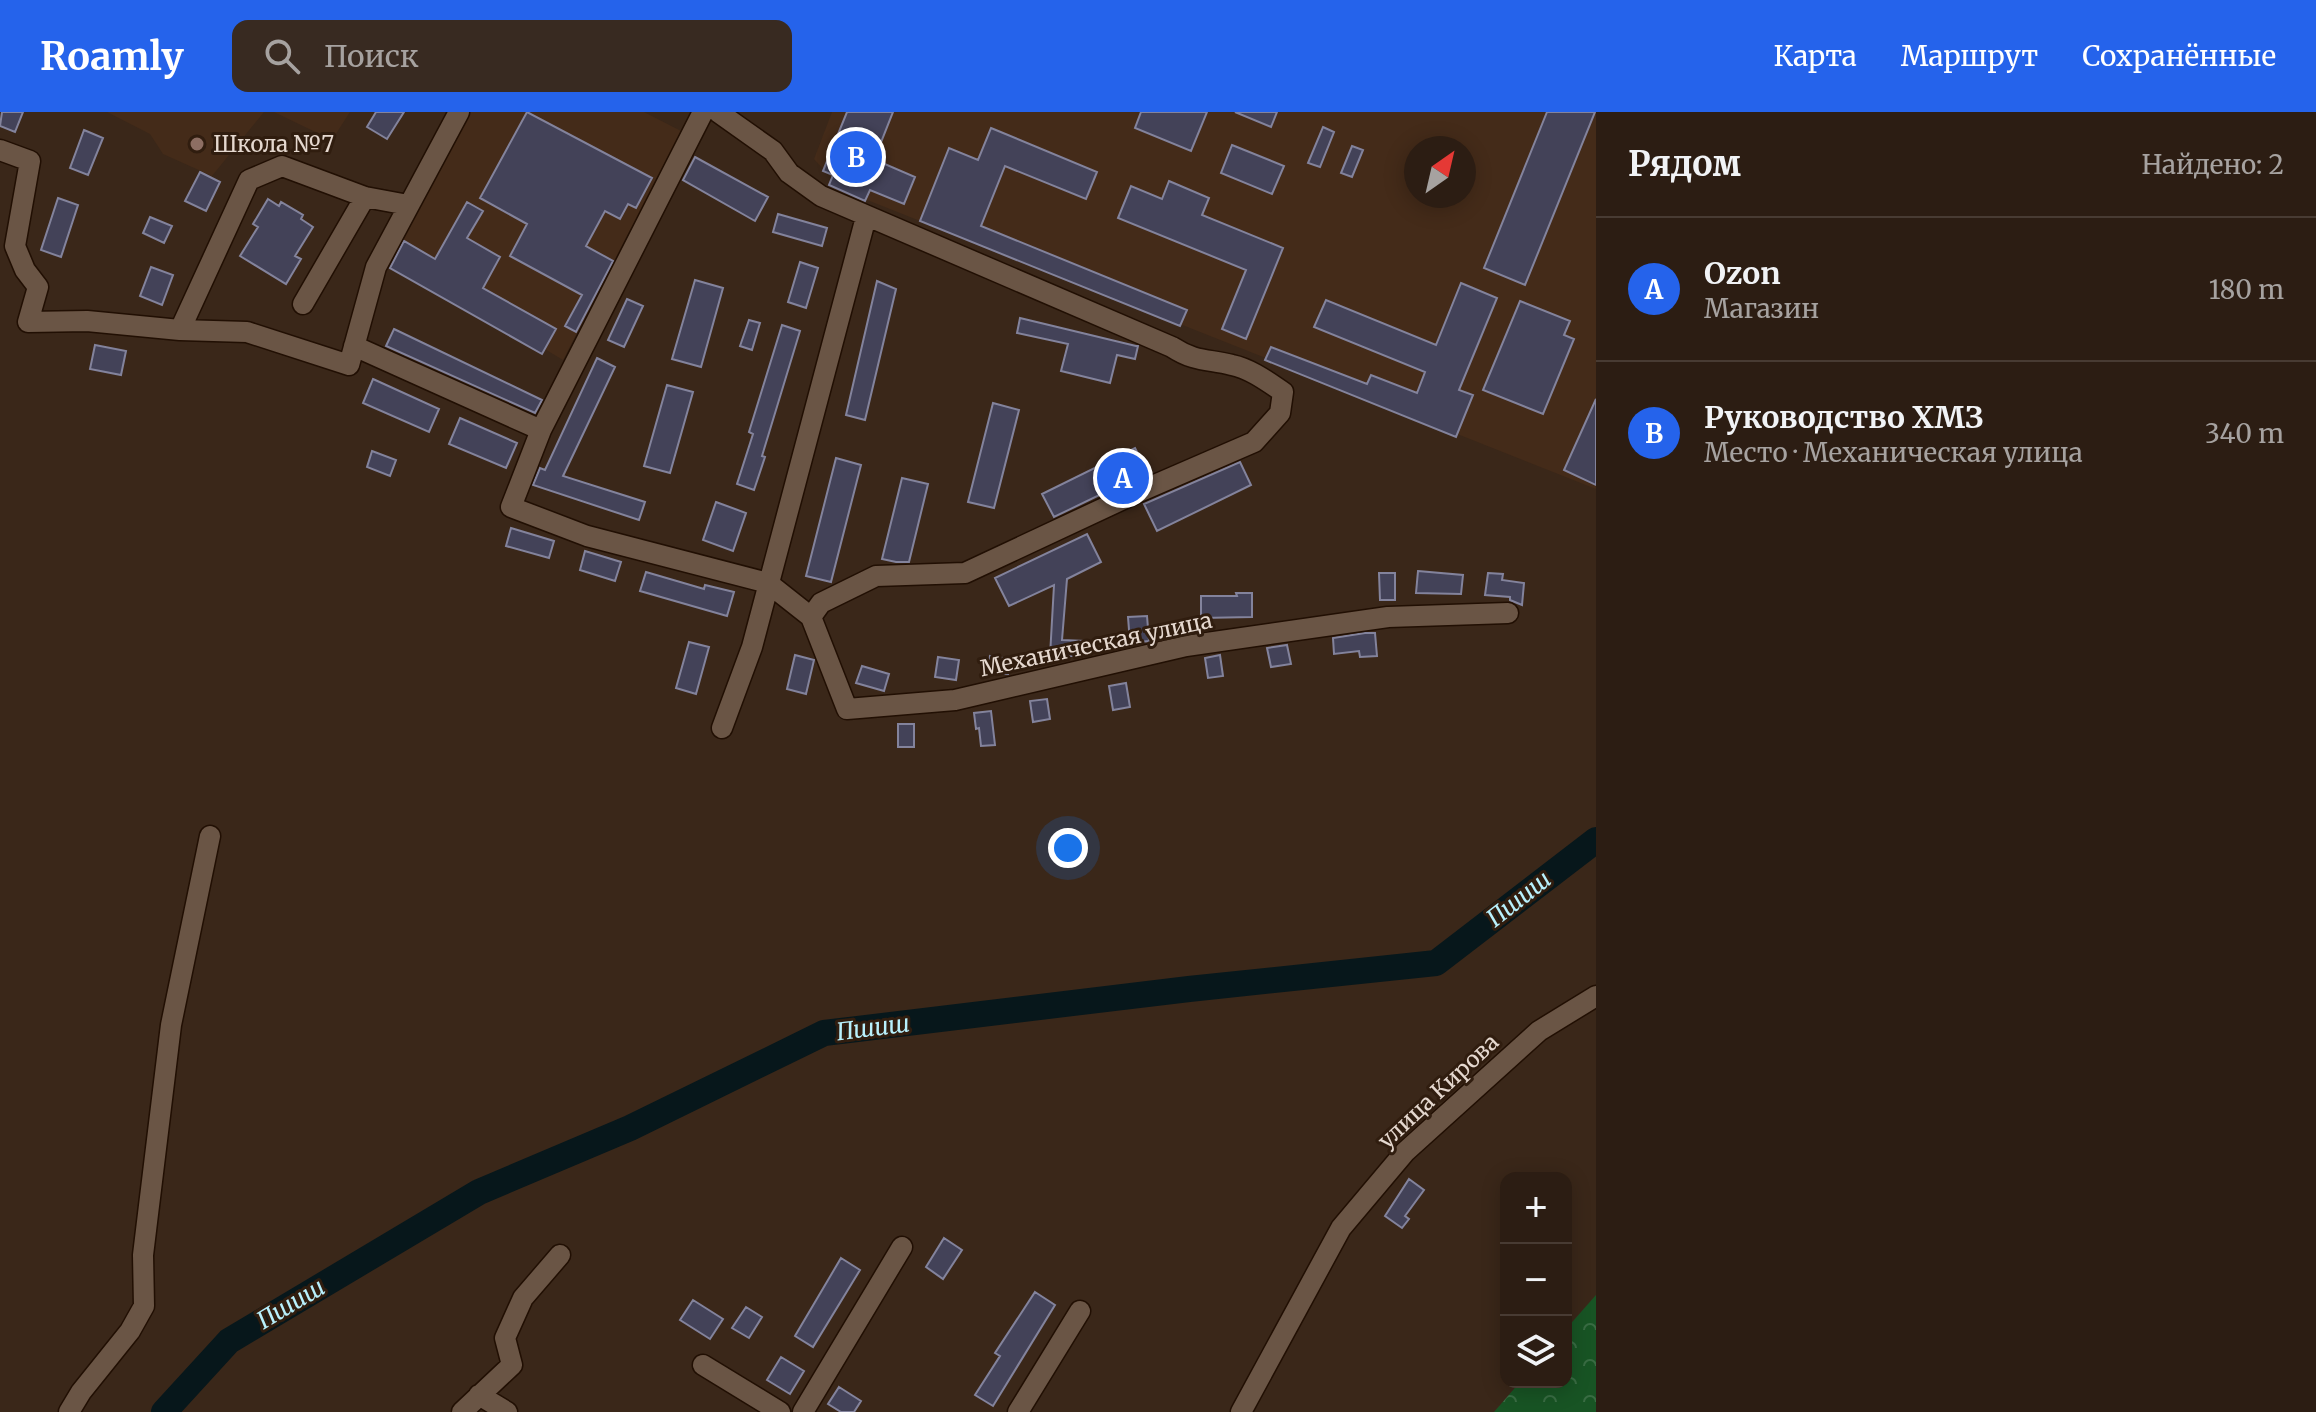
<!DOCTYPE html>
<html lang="ru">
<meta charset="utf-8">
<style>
:root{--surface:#2c1d13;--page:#382a21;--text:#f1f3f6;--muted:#a6a2a0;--line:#483b33;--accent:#2563eb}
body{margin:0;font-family:Merriweather,serif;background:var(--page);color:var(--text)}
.controls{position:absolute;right:24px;bottom:24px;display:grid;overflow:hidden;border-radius:16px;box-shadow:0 4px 20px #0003}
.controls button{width:72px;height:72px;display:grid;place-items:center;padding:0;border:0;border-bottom:2px solid var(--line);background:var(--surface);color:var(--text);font:40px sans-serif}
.compass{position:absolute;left:1404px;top:24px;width:72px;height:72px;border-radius:50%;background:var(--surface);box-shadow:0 4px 20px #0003;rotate:34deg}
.you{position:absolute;left:1068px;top:736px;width:28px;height:28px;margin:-20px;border:6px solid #fff;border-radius:50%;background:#1a73e8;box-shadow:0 0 0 12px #1a73e833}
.badge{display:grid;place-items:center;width:52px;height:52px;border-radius:50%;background:var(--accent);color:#fff;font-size:26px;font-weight:700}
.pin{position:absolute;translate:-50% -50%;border:4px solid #fff;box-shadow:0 2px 8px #0006}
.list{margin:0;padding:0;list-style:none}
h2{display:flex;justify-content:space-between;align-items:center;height:104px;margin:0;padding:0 32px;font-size:34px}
h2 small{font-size:26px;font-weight:400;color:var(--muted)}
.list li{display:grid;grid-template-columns:52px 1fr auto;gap:24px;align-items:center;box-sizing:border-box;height:144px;padding:0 32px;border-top:2px solid var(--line)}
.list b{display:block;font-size:30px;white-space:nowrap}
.list p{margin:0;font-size:26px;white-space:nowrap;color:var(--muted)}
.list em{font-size:26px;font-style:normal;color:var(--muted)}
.icon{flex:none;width:44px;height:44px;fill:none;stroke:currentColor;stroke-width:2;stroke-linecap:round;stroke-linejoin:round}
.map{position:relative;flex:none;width:1596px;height:1300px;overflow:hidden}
header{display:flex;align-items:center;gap:48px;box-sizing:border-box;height:112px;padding:0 40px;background:var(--accent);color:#fff}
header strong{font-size:38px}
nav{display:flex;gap:44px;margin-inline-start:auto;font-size:28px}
.search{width:560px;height:72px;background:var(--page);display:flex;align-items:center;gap:20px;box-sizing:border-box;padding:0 28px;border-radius:16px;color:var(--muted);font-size:30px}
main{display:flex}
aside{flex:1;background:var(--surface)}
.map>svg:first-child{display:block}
.built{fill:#442b19;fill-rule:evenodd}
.forest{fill:url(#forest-crowns)}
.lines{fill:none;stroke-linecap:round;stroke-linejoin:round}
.river{stroke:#07171b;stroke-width:26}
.building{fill:#434258;stroke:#83839c;stroke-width:2}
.minor-casing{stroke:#210f03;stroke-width:23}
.minor{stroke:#6a5545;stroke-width:20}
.education-dot{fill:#8d6e63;stroke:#301d0f;stroke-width:3}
.labels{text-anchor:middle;stroke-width:6;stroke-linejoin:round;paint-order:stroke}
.poi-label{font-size:22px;fill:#e5d8cf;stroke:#301d0f;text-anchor:start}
.street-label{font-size:22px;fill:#e5d8cf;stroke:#301d0f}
.water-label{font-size:24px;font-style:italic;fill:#b8f0fc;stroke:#301d0f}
</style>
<header>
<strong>Roamly</strong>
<div class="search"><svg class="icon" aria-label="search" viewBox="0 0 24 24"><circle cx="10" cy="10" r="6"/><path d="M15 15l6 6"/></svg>Поиск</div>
<nav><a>Карта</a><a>Маршрут</a><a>Сохранённые</a></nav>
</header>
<main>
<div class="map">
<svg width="1596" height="1300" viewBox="0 0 1596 1300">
<defs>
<pattern id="forest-crowns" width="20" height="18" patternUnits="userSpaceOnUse" patternTransform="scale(2)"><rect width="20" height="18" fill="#185424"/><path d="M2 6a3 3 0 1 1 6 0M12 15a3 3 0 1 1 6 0" fill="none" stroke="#396c43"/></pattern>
</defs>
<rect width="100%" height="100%" fill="#3a2719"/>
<path class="built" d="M107,0H264L212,64L163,42L150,22Z
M274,0H350L332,28Z
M463,0H644L681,19L563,248L386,142Z
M832,0H1596V377L842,78L814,47ZM1416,36H1464V84H1416Z"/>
<path class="forest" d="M1596,1183V1300H1494L1520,1270H1566V1217Z"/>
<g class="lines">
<path class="river" d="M164,1300L229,1229L479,1080L630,1016L824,921L1189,877L1436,851L1596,728"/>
</g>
<path class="building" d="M2,0H23L15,20L0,14Z
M376,0H404L387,27L367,15Z
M527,0L652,66L636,96L628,92L620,107L605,99L586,134L613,149L576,220L565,214L582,183L510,144L527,112L480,86Z
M847,0H893L878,38L884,40L880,50L915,65L904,92L870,78L865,89L829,73L833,63L823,59Z
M1141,0H1207L1191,39L1135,16Z
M1235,0H1277L1271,15Z
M1547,0H1595L1525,173L1484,156Z
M1323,15L1334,20L1320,55L1308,51Z
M991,16L1097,60L1086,87L1005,54L981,114L1187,198L1180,214L920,109L949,36L978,48Z
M84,18L103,26L88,63L70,56Z
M1232,33L1284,54L1272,82L1221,61Z
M1352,34L1363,38L1352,65L1341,61Z
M695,45L768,85L755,109L683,68Z
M200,60L220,70L206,99L185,89Z
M1169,69L1209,86L1202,103L1283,136L1246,227L1222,217L1246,158L1118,106L1131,74L1162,87Z
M58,86L78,93L61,145L41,138Z
M268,87L279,94L281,90L303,103L301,107L313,115L295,144L301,147L286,172L240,144L258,115L253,112Z
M467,90L483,99L467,126L500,145L483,176L556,217L542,242L390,156L404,129L435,147Z
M778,102L827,116L822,134L773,120Z
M150,105L172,114L164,131L143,121Z
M800,150L818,156L806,196L788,190Z
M151,155L173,163L162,193L140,184Z
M695,168L723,176L701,255L672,247Z
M877,169L896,177L865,308L846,303Z
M1461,171L1497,186L1459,278L1473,283L1456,325L1265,248L1271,235L1367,272L1371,263L1417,281L1425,260L1314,215L1326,188L1436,233Z
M627,187L643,194L624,235L608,228Z
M1520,189L1570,209L1564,223L1574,227L1543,302L1483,278Z
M1020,206L1136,234H1138L1135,247L1117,243L1110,271L1061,259L1068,232L1017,221Z
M749,208L760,211L752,238L740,234Z
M782,213L800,219L762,344L765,345L754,378L737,372L753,322L749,320Z
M394,217L542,288L535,301L386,234Z
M95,233L126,239L121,263L90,257Z
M597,246L615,255L563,364L645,390L639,408L533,373L540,356L545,358Z
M373,267L439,297L429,320L363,291Z
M667,273L693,280L670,361L644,354Z
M1596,287V373L1564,358Z
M993,291L1019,298L994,396L968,390Z
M460,306L517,331L506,356L449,332Z
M1135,336L1147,360L1054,405L1042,382Z
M372,339L396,348L390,364L367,355Z
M836,346L861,353L831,470L806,464Z
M1240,350L1251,373L1157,419L1144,392Z
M902,366L928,372L909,450H896L882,447Z
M716,390L746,401L733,439L703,428Z
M511,416L554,429L549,446L506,434Z
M1087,422L1101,450L1067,467L1062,528L1085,529V544H1050L1054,473L1009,494L995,466Z
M585,439L621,450L615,469L580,458Z
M1418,459L1463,463L1461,482L1416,481Z
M646,460L704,477L705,473L734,480L727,504L640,479Z
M1379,461H1395V488H1380Z
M1488,461L1503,462L1502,468L1524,471L1522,493L1510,488V485L1485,483Z
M1236,481H1252V505L1201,506V484H1237Z
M1147,504L1149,529L1130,531L1128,505Z
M1365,521H1375L1377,544L1360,545L1359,539L1334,542L1333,526Z
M689,530L709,535L696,582L676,576Z
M1287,533L1291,552L1271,555L1267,536Z
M795,543L814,548L806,582L787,577Z
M1220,543L1223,564L1208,566L1205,546Z
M990,544L1010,547L1008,562L988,560Z
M938,545L959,548L956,568L935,565Z
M862,554L889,562L884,579L856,571Z
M1126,571L1130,595L1113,598L1109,574Z
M1047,587L1050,607L1033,610L1030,589Z
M991,599L995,633L981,634L979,616L976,617L974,601Z
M898,612H914V635H898Z
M1409,1067L1424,1078L1405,1104L1409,1107L1402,1116L1385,1104Z
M944,1126L962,1138L943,1167L926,1155Z
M841,1146L860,1158L813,1235L795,1224Z
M1035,1180L1055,1193L993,1294L975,1283L1000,1244L995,1241Z
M693,1188L723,1207L710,1227L680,1208Z
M746,1195L762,1205L749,1226L732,1216Z
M781,1245L804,1259L790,1282L767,1268Z
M839,1275L861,1289L854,1300H841L828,1292Z"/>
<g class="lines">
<defs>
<path id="minor" d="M703,0L541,318L511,395L587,424L768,471L811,505L847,597L955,588L1186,534L1388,505L1508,501
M718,0L773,39L789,61L821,84L1172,235C1195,250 1208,247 1232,253C1251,257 1268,270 1283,280L1280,301L1254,330L1134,382L965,461L876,464L821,491L811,505
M0,38L30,49L15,134L25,158L38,175L28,210L87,209L180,218L247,220L349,253L376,155L459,0
M303,192L365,85
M180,218L249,68L282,54L365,85L408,93
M354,234L541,318
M722,616L752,535L866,105
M703,1253L780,1300
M479,1283L507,1300
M69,1300L81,1280L130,1219L144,1194L143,1143L171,913L210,724
M462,1300L512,1253L505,1226L523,1186L560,1143
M803,1300L902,1135
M1018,1300L1080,1199
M1241,1300L1341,1116L1405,1040L1539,919L1596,884"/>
</defs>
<use href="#minor" class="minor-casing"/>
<use href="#minor" class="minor"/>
</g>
<circle class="education-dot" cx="197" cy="32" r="8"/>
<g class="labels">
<g class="poi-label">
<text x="213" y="40">Школа №7</text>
</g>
<g class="street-label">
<text transform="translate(1096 532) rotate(-12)" y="8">Механическая улица</text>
<text transform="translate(1438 979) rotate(-43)" y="8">улица Кирова</text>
</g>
<g class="water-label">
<text transform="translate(1519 787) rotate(-38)" y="8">Пшиш</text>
<text transform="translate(873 916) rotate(-7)" y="8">Пшиш</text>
<text transform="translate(291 1192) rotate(-31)" y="8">Пшиш</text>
</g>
</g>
</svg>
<div class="controls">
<button>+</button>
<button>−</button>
<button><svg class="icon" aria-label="layers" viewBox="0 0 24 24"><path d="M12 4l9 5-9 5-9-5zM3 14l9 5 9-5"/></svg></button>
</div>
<svg class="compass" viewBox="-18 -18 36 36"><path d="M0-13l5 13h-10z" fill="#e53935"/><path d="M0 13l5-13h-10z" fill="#a6a2a0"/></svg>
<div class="you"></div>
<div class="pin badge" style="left:1123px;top:366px">A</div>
<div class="pin badge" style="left:856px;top:45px">B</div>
</div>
<aside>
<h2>Рядом<small>Найдено: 2</small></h2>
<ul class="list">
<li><span class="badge">A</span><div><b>Ozon</b><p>Магазин</p></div><em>180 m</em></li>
<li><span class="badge">B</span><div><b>Руководство ХМЗ</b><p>Место · Механическая улица</p></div><em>340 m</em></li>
</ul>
</aside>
</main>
